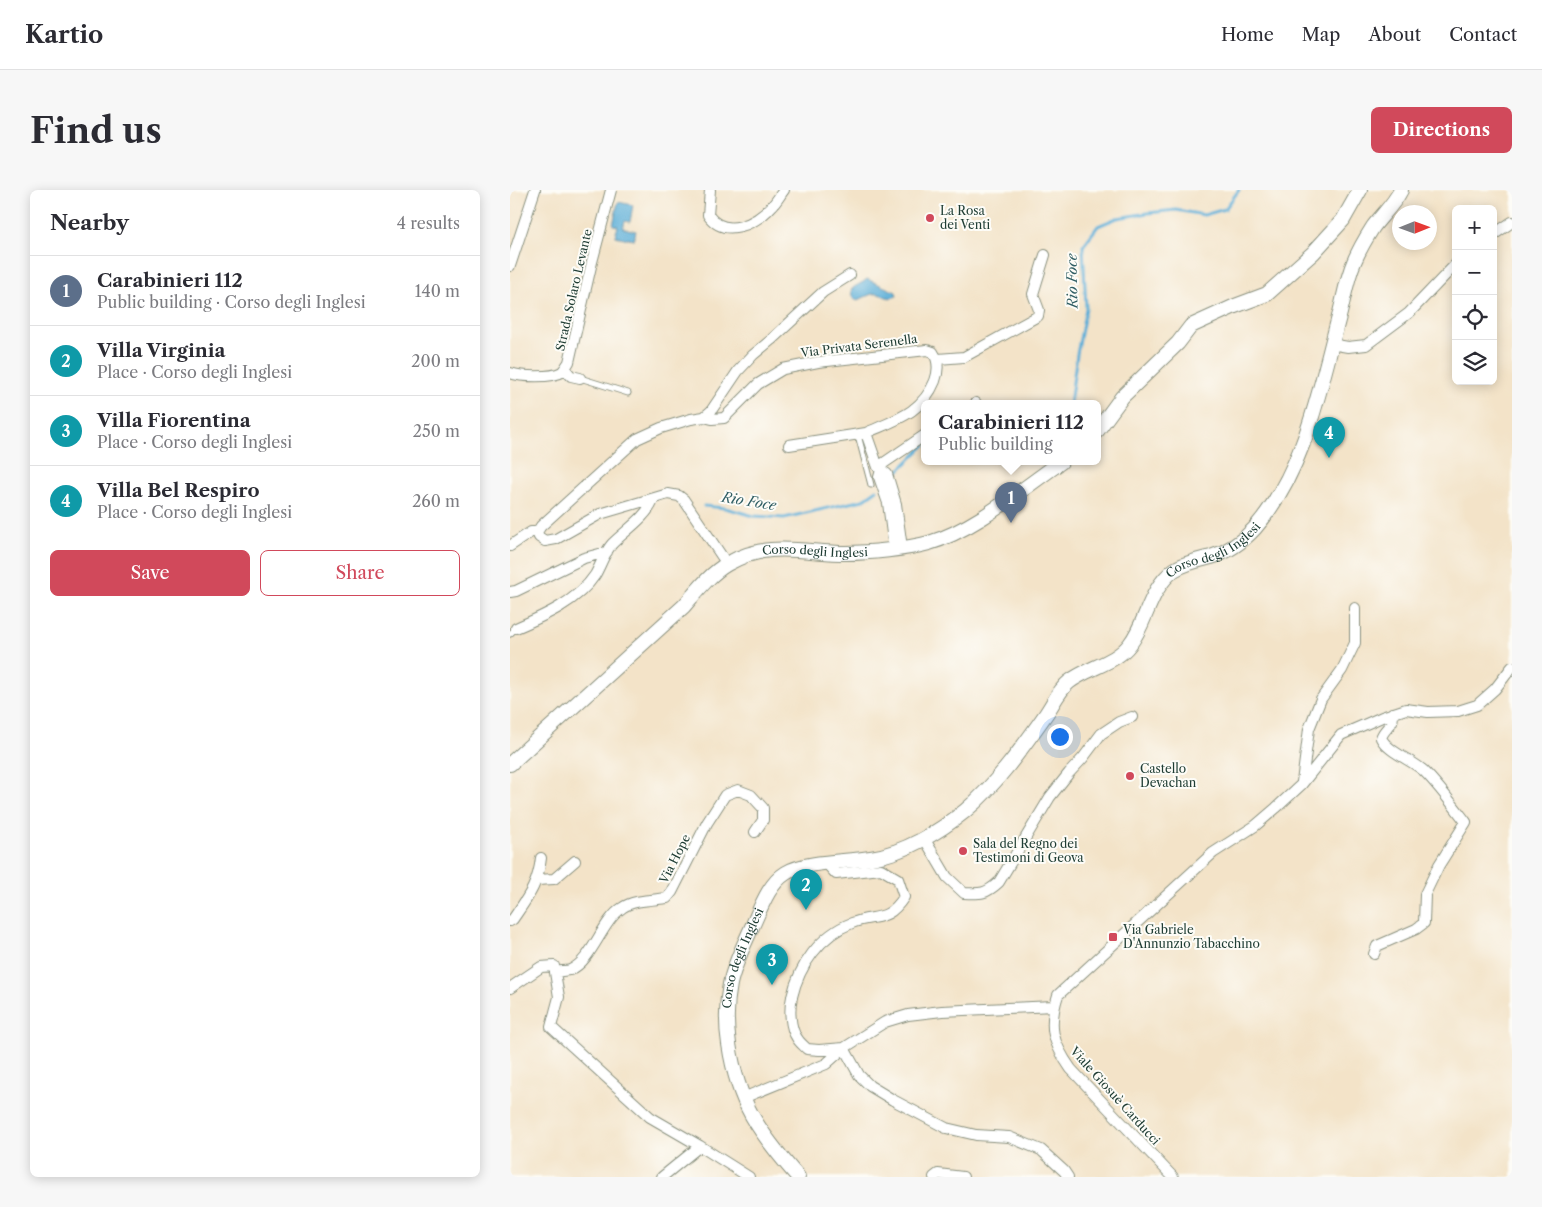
<!DOCTYPE html>
<meta charset="utf-8">
<style>
:root{--surface:#fff;--page:#f7f7f7;--text:#2b2b33;--muted:#7c7c81;--line:#e1e1e2;--accent:#d1495b}
body{margin:0;font-family:"Libre Caslon Text",serif;background:var(--page);color:var(--text)}
.controls{position:absolute;right:15px;top:15px;display:grid;overflow:hidden;border-radius:8px;box-shadow:0 2px 12px #0003}
.controls button{width:45px;height:45px;display:grid;place-items:center;padding:0;border:0;border-bottom:1px solid var(--line);background:var(--surface);color:var(--text);font:25px sans-serif}
.compass{position:absolute;left:882px;top:15px;width:45px;height:45px;border-radius:50%;background:var(--surface);box-shadow:0 2px 12px #0003;rotate:89deg}
.you{position:absolute;left:549px;top:546px;width:18px;height:18px;margin:-12px;border:4px solid #fff;border-radius:50%;background:#1a73e8;box-shadow:0 0 0 8px #1a73e833}
.badge{display:grid;place-items:center;width:32px;height:32px;border-radius:50%;background:var(--accent);color:#fff;font-size:16px;font-weight:700}
.pin{position:absolute;translate:-50% -41px;filter:drop-shadow(0 1px 2px #0008)}
.pin::after{content:'';position:absolute;top:26px;width:18px;height:15px;background:inherit;clip-path:polygon(0 0,100% 0,50% 100%)}
.popup{position:absolute;left:411px;top:210px;width:180px;height:65px;box-sizing:border-box;display:grid;place-content:center;border-radius:8px;background:var(--surface);filter:drop-shadow(0 1px 4px #0005);font-size:16px;white-space:nowrap;color:var(--muted)}
.popup b{font-size:19px;color:var(--text)}
.popup::after{content:'';position:absolute;left:50%;top:100%;margin-left:-10px;border:10px solid transparent;border-top-color:var(--surface)}
.list{margin:0;padding:0;list-style:none}
h2{display:flex;justify-content:space-between;align-items:center;height:65px;margin:0;padding:0 20px;font-size:21px}
h2 small{font-size:16px;font-weight:400;color:var(--muted)}
.list li{display:grid;grid-template-columns:32px 1fr auto;gap:15px;align-items:center;box-sizing:border-box;height:70px;padding:0 20px;border-top:1px solid var(--line)}
.list b{display:block;font-size:19px;white-space:nowrap}
.list p{margin:0;font-size:16px;white-space:nowrap;color:var(--muted)}
.list em{font-size:16px;font-style:normal;color:var(--muted)}
.actions{display:flex;gap:10px;padding:15px 20px}
.actions a{flex:1;padding:11px 0;border:1px solid var(--accent);border-radius:8px;text-align:center;font-size:18px;color:var(--accent)}
.actions .main{background:var(--accent);color:#fff}
.icon{flex:none;width:28px;height:28px;fill:none;stroke:currentColor;stroke-width:2;stroke-linecap:round;stroke-linejoin:round}
.map{position:relative;flex:none;width:1002px;height:987px;overflow:hidden;border-radius:8px}
header{display:flex;align-items:center;gap:30px;box-sizing:border-box;height:70px;padding:0 25px;background:var(--surface);border-bottom:1px solid var(--line)}
header strong{font-size:24px}
nav{display:flex;gap:28px;margin-inline-start:auto;font-size:18px}
.intro{display:flex;align-items:center;justify-content:space-between;box-sizing:border-box;height:120px;padding:0 30px}
h1{margin:0;font-size:35px}
.button{padding:12px 22px;border-radius:8px;background:var(--accent);color:#fff;font-size:18px;font-weight:700}
main{display:flex;gap:30px;padding:0 30px}
aside{flex:1;background:var(--surface);border-radius:8px;box-shadow:0 2px 12px #0003}
.map>svg:first-child{display:block}
.water{fill:#5caed7;stroke:#3e7686}
.lines{fill:none;stroke-linecap:round;stroke-linejoin:round}
.stream{stroke:#5caed7;stroke-width:3}
.lane-casing{stroke:#89907e;stroke-width:7}
.street-casing{stroke:#89907e;stroke-width:12}
.secondary-casing{stroke:#89907e;stroke-width:16}
.lane{stroke:#fff;stroke-width:5}
.street{stroke:#fff;stroke-width:10}
.secondary{stroke:#fff;stroke-width:14}
.poi-dot{fill:#d1495b;stroke:#fdfcf7;stroke-width:2}
.labels{text-anchor:middle;stroke-width:4;stroke-linejoin:round;paint-order:stroke}
.poi-label{font-size:12px;fill:#1f3d34;stroke:#fdfcf7;text-anchor:start}
.street-label{font-size:12px;fill:#1f3d34;stroke:#fdfcf7}
.water-label{font-size:14px;font-style:italic;fill:#315f65;stroke:#fdfcf7}
</style>
<header>
<strong>Kartio</strong>
<nav><a>Home</a><a>Map</a><a>About</a><a>Contact</a></nav>
</header>
<div class="intro"><h1>Find us</h1><a class="button">Directions</a></div>
<main>
<aside>
<h2>Nearby<small>4 results</small></h2>
<ul class="list">
<li><span class="badge" style="background:#5c6f8a">1</span><div><b>Carabinieri 112</b><p>Public building · Corso degli Inglesi</p></div><em>140 m</em></li>
<li><span class="badge" style="background:#0f9aa8">2</span><div><b>Villa Virginia</b><p>Place · Corso degli Inglesi</p></div><em>200 m</em></li>
<li><span class="badge" style="background:#0f9aa8">3</span><div><b>Villa Fiorentina</b><p>Place · Corso degli Inglesi</p></div><em>250 m</em></li>
<li><span class="badge" style="background:#0f9aa8">4</span><div><b>Villa Bel Respiro</b><p>Place · Corso degli Inglesi</p></div><em>260 m</em></li>
</ul>
<div class="actions"><a class="main">Save</a><a>Share</a></div>
</aside>
<div class="map">
<svg width="1002" height="987" viewBox="0 0 1002 987">
<rect width="100%" height="100%" fill="#fdfcf7"/>
<filter id="ink" filterUnits="userSpaceOnUse"><feTurbulence type="fractalNoise" baseFrequency=".02" numOctaves="2"/><feDisplacementMap in="SourceGraphic" scale="10" xChannelSelector="R" yChannelSelector="G"/><feConvolveMatrix kernelMatrix="1 2 1 2 8 2 1 2 1" color-interpolation-filters="sRGB"/></filter>
<filter id="wash" filterUnits="userSpaceOnUse"><feTurbulence type="fractalNoise" baseFrequency=".0096" numOctaves="4" result="noise"/><feDisplacementMap in="SourceGraphic" scale="20" xChannelSelector="R" yChannelSelector="G"/><feGaussianBlur stdDeviation="1.12" result="paint"/><feColorMatrix in="noise" values="0 0 0 0 0 0 0 0 0 0 0 0 0 0 0 0 0 1.4 0 .05"/><feComposite in="paint" operator="in"/></filter>
<g filter="url(#wash)">
<rect width="100%" height="100%" fill="#f3e3c8"/>
<path class="water" d="M108,12L123,15L120,32L115,31L113,38L126,41L124,50L105,46L108,36L103,35Z
M357,89L386,102L387,106C377,110 377,106 368,104C360,102 353,110 345,110L342,106L341,100C345,95 352,94 357,89Z"/>
<g class="lines">
<path class="stream" d="M560,214L567,164L576,118L573,56L588,36L607,28L638,23L666,20L694,25L715,19L729,0
M386,283L415,255
M194,316L215,318L244,326L274,328L353,310L367,300"/>
</g>
</g>
<g filter="url(#ink)">
<g class="lines">
<defs>
<path id="lane" d="M70,188L118,203
M348,245L361,295
M0,444L6,438"/>
<path id="street" d="M200,0L198,25C215,49 246,34 262,16C267,11 270,5 274,0
M983,45L1002,32
M0,76L25,0
M821,154L838,157L856,155L899,123L946,74
M428,169L454,167L528,126L529,120L523,104L535,65
M55,179L61,186L70,188
M0,183C11,187 42,188 52,182C55,179 57,175 59,172L82,72L101,0
M465,214L466,213
M194,227L201,221L228,181L243,165L261,150L313,102L340,85
M279,255L356,243
M368,277L415,245
M371,280L369,287L378,313L384,359
M0,356L21,342H27
M217,374L174,310L169,306L158,304L90,324L46,349L35,351L29,347L27,342L31,336L127,249L151,238L181,229L194,227L202,229L214,228L248,194L273,179L308,172L417,160L423,162C429,171 429,180 425,191C412,223 385,230 356,243L368,277L371,280L377,284L386,314L392,358
M0,402L6,401L74,368L97,362
M6,438C34,426 68,411 85,385C91,375 94,363 102,354C116,340 136,328 144,309
M792,592L799,539L811,509L832,480L845,453V418
M414,648L437,687L454,703C471,704 476,704 489,692L540,607L559,583L573,568L591,544L609,532L622,527
M316,673L326,684L371,679L388,689L394,707C377,733 366,724 342,733C310,745 289,776 282,807C279,819 280,838 287,848C289,852 294,856 297,859L309,860L334,858
M27,690L44,689L65,671
M0,731L3,729C18,707 28,695 31,668
M864,764L867,756L906,739L914,733L915,704L929,675L956,632C943,615 929,596 914,581C902,570 878,562 871,548C874,537 886,535 882,523
M45,782C49,781 56,781 60,780C83,770 91,732 112,718C123,710 143,710 157,708L162,702L197,633L215,605L228,600L241,605L253,618V630L245,642
M0,798L31,777L44,776L49,807L41,837L140,927L190,956L239,987
M334,858L349,885L360,896L383,910L436,938L466,945L499,947L531,960L554,981L558,987
M233,908L316,874L334,858L375,832L398,825L432,821L544,816
M152,987L190,956
M424,987L428,984L453,987
M663,987L561,879C542,852 538,836 548,805L703,663L745,636L766,618L792,594L831,545L872,527L896,519L918,522L948,521L967,515L985,499L1002,477"/>
<g id="secondary">
<path d="M587,241L612,207L668,153L681,136L725,116L757,104L803,63L833,30L850,0"/>
<path id="s1" d="M0,574L174,416C187,401 200,384 217,374C258,350 294,363 336,363C359,363 397,359 419,353C464,340 512,299 551,272"/>
<path id="s2" d="M288,987C249,942 228,914 219,854C216,834 216,814 220,794C224,775 233,757 241,739C250,720 258,694 276,683C296,671 338,672 361,668C394,663 429,642 455,621C485,596 513,557 536,524C543,514 549,500 559,492C578,477 605,474 620,454C637,432 639,399 664,380C674,373 689,370 701,367C718,362 733,351 745,338C796,279 810,196 830,123C834,107 837,88 844,72C849,60 856,48 863,37C872,25 884,14 891,0"/>
</g>
</defs>
<use href="#lane" class="lane-casing"/>
<use href="#street" class="street-casing"/>
<use href="#secondary" class="secondary-casing"/>
<use href="#lane" class="lane"/>
<use href="#street" class="street"/>
<use href="#secondary" class="secondary"/>
</g>
</g>
<g class="poi-dot">
<circle cx="420" cy="28" r="5"/>
<circle cx="620" cy="586" r="5"/>
<circle cx="453" cy="661" r="5"/>
<rect x="598" y="742" width="10" height="10" rx="2.5"/>
</g>
<g class="labels">
<g class="poi-label">
<text x="430" y="25">La Rosa<tspan x="430" dy="14">dei Venti</tspan></text>
<text x="630" y="583">Castello<tspan x="630" dy="14">Devachan</tspan></text>
<text x="463" y="658">Sala del Regno dei<tspan x="463" dy="14">Testimoni di Geova</tspan></text>
<text x="613" y="744">Via Gabriele<tspan x="613" dy="14">D'Annunzio Tabacchino</tspan></text>
</g>
<g class="street-label">
<text transform="translate(64 100) rotate(-77)" y="4">Strada Solaro Levante</text>
<text transform="translate(349 156) rotate(-7)" y="4">Via Privata Serenella</text>
<text dy="4" stroke="none"><textPath href="#s2" startOffset="902">Corso degli Inglesi</textPath></text>
<text dy="4" stroke="none"><textPath href="#s1" startOffset="386">Corso degli Inglesi</textPath></text>
<text transform="translate(165 669) rotate(-63)" y="4">Via Hope</text>
<text dy="4" stroke="none"><textPath href="#s2" startOffset="241">Corso degli Inglesi</textPath></text>
<text transform="translate(605 906) rotate(48)" y="4">Viale Giosuè Carducci</text>
</g>
<g class="water-label">
<text transform="translate(562 91) rotate(-91)" y="5">Rio Foce</text>
<text transform="translate(239 311) rotate(9)" y="5">Rio Foce</text>
</g>
</g>
</svg>
<div class="controls">
<button>+</button>
<button>−</button>
<button><svg class="icon" aria-label="locate" viewBox="0 0 24 24"><circle cx="12" cy="12" r="6"/><path d="M12 2v4M12 18v4M2 12h4M18 12h4"/></svg></button>
<button><svg class="icon" aria-label="layers" viewBox="0 0 24 24"><path d="M12 4l9 5-9 5-9-5zM3 14l9 5 9-5"/></svg></button>
</div>
<svg class="compass" viewBox="-18 -18 36 36"><path d="M0-13l5 13h-10z" fill="#e53935"/><path d="M0 13l5-13h-10z" fill="#7c7c81"/></svg>
<div class="you"></div>
<div class="pin badge" style="left:501px;top:333px;background:#5c6f8a">1</div>
<div class="popup"><b>Carabinieri 112</b>Public building</div>
<div class="pin badge" style="left:296px;top:720px;background:#0f9aa8">2</div>
<div class="pin badge" style="left:262px;top:795px;background:#0f9aa8">3</div>
<div class="pin badge" style="left:819px;top:268px;background:#0f9aa8">4</div>
</div>
</main>
